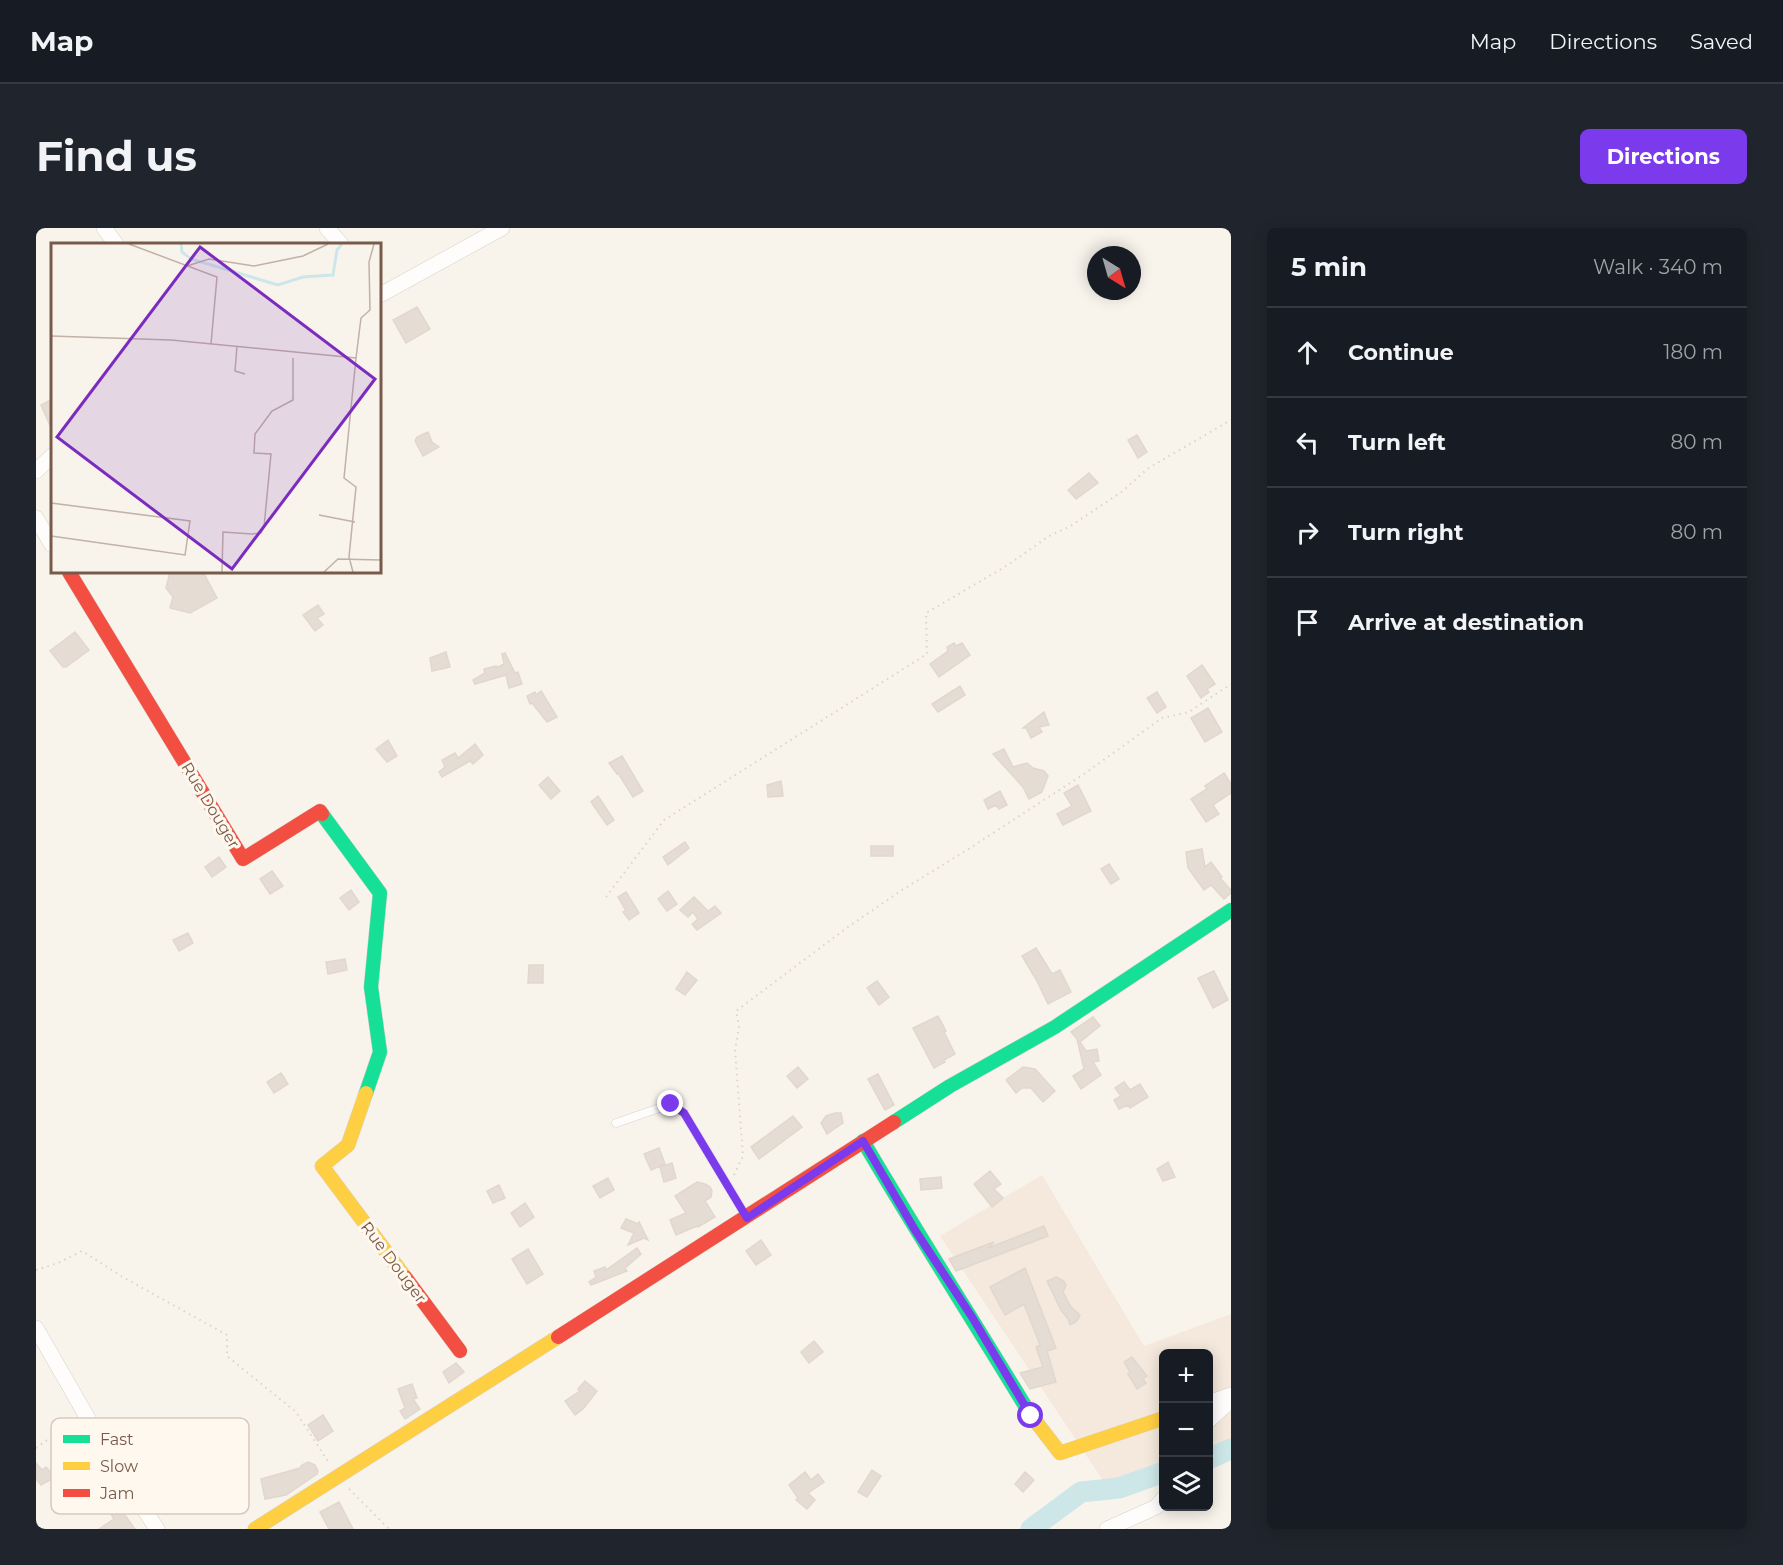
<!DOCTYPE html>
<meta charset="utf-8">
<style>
:root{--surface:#171b24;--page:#20242c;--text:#f1f3f6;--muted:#9ea1a6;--line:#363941;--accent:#7c3aed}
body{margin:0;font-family:Montserrat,sans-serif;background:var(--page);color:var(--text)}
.controls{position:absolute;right:18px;bottom:18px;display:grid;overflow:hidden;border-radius:9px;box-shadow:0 3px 15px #0003}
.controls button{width:54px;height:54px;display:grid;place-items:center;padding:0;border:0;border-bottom:2px solid var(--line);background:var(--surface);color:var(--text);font:30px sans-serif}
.compass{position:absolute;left:1051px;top:18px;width:54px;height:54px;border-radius:50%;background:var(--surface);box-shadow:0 3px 15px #0003;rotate:143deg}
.stop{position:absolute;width:18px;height:18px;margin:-14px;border:4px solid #7c3aed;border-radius:50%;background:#fff}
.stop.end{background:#7c3aed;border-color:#fff;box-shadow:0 2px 6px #0008}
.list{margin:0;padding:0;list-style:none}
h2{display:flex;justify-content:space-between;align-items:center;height:78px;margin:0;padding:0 24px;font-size:26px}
h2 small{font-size:20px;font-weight:400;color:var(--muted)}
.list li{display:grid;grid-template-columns:39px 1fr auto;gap:18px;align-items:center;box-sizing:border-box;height:90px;padding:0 24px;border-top:2px solid var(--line)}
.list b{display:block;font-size:22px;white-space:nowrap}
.list em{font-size:20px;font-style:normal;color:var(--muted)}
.icon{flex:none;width:33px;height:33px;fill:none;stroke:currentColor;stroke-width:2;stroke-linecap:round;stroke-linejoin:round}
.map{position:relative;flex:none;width:1195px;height:1301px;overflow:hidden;border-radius:9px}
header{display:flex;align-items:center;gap:36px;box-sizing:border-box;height:84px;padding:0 30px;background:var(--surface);border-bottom:2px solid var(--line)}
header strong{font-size:28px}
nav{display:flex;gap:33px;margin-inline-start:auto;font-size:21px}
.intro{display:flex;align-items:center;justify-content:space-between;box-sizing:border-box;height:144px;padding:0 36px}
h1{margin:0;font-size:42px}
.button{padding:15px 27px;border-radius:9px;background:var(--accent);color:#fff;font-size:21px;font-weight:700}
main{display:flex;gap:36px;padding:0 36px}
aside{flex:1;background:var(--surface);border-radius:9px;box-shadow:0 3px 15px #0003}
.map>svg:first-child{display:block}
.residential{fill:#f4e9dc}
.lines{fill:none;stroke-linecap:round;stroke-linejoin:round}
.river{stroke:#cde7e9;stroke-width:21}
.building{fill:#e5dcd4;stroke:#e1d7ce;stroke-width:1.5}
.lane-casing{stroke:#d7d1ca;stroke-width:9}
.street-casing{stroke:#d7d1ca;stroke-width:16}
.fast-casing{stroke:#d8d0c8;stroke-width:15}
.slow-casing{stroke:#d8d0c8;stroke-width:15}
.jam-casing{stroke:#d8d0c8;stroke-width:15}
.path{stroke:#dbd3cd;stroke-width:2;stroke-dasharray:1.5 4.5;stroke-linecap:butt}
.lane{stroke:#fefdfc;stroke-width:8}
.street{stroke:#fefdfc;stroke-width:15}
.fast{stroke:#16e098;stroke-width:14}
.slow{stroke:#ffcf43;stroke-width:14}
.jam{stroke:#f24e42;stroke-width:14}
.route{stroke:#7c3aed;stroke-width:8}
.labels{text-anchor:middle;stroke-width:6;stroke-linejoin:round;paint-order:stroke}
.street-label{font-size:16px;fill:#795a4a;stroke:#fff8ee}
.inset-river{fill:none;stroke:#cde7e9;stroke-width:3}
.inset-road{fill:none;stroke:#c1b1a6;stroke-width:1.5}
.view{fill:#7b2cbf;fill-opacity:0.15;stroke:#7b2cbf;stroke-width:3}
.inset-edge{fill:none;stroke:#795a4a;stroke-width:3}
.key{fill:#fff8ee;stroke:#d7c9bd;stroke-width:1.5}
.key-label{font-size:16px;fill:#795a4a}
</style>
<header>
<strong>Map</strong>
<nav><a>Map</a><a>Directions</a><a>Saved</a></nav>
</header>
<div class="intro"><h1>Find us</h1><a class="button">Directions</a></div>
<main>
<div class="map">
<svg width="1195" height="1301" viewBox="0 0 1195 1301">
<rect width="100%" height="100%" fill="#f8f4ec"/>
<path class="residential" d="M1006,947L1108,1118L1195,1086V1226L1173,1232L1172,1126H1128L1127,1243L1070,1257L904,1008Z"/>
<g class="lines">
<path class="river" d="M1172,1231L1195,1221
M995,1301L1045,1264L1083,1260L1128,1244"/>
</g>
<path class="building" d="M381,79L394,101L370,115L357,92Z
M16,171V202L5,177Z
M392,204L396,214L403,219L387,228L379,213L381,209Z
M1101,207L1111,224L1102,230L1092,212Z
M1053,245L1062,255L1040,271L1032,262Z
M134,344H167L181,370L154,385L134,380L137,369L130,360Z
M282,377L288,386L281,390L287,397L279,403L267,387Z
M39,404L53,422L30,439H27L14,423Z
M918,415L920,418L926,415L934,427L903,449L894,436L912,423L911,419Z
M410,424L414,439L396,443L394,430Z
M469,425L479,445L482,444L486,456L473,460L470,447L439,456L437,452L449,445L448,441L460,438V440L468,436L466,426Z
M1166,437L1179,456L1171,461L1173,464L1165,470L1151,448Z
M924,458L929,467L902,484L896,476Z
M505,463L521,489L511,494L496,475L494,476L491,468L499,464L500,467Z
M1121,464L1130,479L1121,485L1111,470Z
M1172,480L1186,504L1169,514L1155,490Z
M1008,484L1013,497L1003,499L1006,504L995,510L990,500H987Z
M352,512L361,528L351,534L340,521Z
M439,516L447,527L437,536L434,533L406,549L403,544L409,539L406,532L419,525L422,530Z
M968,521L977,539L991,535L997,540L1008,543L1012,548L1006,564L993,571L987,559L957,526Z
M586,528L607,563L597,569L582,545L581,546L573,535Z
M1188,545L1195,556V565L1177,577L1183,586L1170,594L1155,571L1171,561L1169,558Z
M512,549L524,563L515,571L503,557Z
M745,553L747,568L732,569L731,557Z
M1042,557L1055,583L1027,597L1021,586L1036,578L1028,565Z
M964,563L971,577L963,581L960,577L952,581L948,572Z
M562,568L578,592L571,597L555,574Z
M649,614L653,620L632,637L627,629Z
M835,618H857V628H835Z
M1166,621L1169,639L1175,634L1186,649L1184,650L1195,662V665L1188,671L1175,657L1168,662L1152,640L1150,624Z
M183,629L190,639L176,649L169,639Z
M1073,636L1083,651L1075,656L1065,641Z
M236,643L247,658L234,666L224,651Z
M315,662L323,674L313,682L304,670Z
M632,663L641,676L631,683L622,671Z
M590,664L603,685L593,692L587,684L590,683L582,669Z
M658,669L672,683L679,678L685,685L661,702L656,696L662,691L657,684L652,689L644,682Z
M152,705L157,715L143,723L137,712Z
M1000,720L1016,746L1024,742L1035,764L1012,776L1001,753L986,728Z
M309,731L311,742L292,746L290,734Z
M493,737H507V755H492Z
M1178,743L1192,772L1177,780L1162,750Z
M651,744L661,752L649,767L640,761Z
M841,753L853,769L843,777L831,760Z
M902,788L910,803L908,804L919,826L908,832L909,834L898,840L877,800Z
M1057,789L1064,798L1044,814L1050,823L1061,821L1063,833L1057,834L1065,847L1045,861L1037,848L1048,841L1041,811L1035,804Z
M762,839L772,851L761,860L751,848Z
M987,839L999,841L1019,863L1007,874L995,860H986L980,865L970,852Z
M245,845L252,856L238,865L231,854Z
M842,846L858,877L849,882L832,851Z
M1088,854L1094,862L1104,856L1112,869L1094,880L1092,877L1083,881L1078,872L1085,868L1079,860Z
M799,885H805L807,895L791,906L785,895L790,888Z
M757,888L766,899L723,931L715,919Z
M623,920L629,936L615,942L608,926Z
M1132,934L1139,949L1127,953L1121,941Z
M636,935L640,950L628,954L624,939Z
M954,943L965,956L958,961L967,970L956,979L938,956Z
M905,949L906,960L885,962L884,951Z
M572,950L578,962L564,970L557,958Z
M661,954L669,956L674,959L676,963L675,969L669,973L679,989L662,999L661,998L640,1007L634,992L650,985L639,968Z
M463,957L469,970L457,975L451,963Z
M489,975L498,989L484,999L475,985Z
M590,991L602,996L603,994L612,1012L608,1010L592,1017L598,1005L585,1000Z
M1008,998L1012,1008L920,1043L913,1031L958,1014L952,1020Z
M725,1012L735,1027L720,1037L710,1023Z
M601,1020L605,1026L589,1040L591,1043L555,1057L553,1054L560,1049L558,1043L569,1039L570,1042Z
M492,1021L507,1046L491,1056L476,1031Z
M989,1040L1020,1120L1011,1123L1020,1154L994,1161L984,1145L1007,1139L1000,1119L1004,1117L988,1076L969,1087L954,1059Z
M1020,1049L1028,1053L1030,1057L1027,1064L1035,1079L1044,1087L1041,1093L1034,1097L1032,1091L1025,1082L1011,1053Z
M778,1113L787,1124L773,1135L765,1124Z
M1096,1129L1111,1148L1107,1151L1110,1155L1101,1161L1092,1146L1094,1144L1088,1134Z
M420,1135L428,1144L413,1155L407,1144Z
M549,1153L561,1163L547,1181L539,1187L529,1173L544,1163L542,1161Z
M376,1156L381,1170L377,1171L384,1181L369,1191L364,1183L369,1180L362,1161Z
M287,1187L297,1203L282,1213L272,1197Z
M272,1234L279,1237L282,1243L281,1246L250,1267L229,1271L225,1251L264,1240L266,1237Z
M0,1235L6,1242L10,1239L19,1249L5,1257L0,1251Z
M836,1242L845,1248L831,1269L822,1264Z
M67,1244L71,1259L76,1256L83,1266L86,1264L94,1277L86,1283L99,1301H63L78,1291L60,1260L56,1246Z
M769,1244L775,1252L782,1246L788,1254L772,1265L779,1272L771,1281L760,1272L762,1270L753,1257Z
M989,1244L998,1252L987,1264L979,1256Z
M303,1274L317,1301H293L284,1284Z"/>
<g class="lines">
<defs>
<path id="lane" d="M580,895L635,876L648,885L710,988"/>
<path id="street" d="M68,0L80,16
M291,0L305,16
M344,67L466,0
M0,243L16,228
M0,290L16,317
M0,1100L70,1222L121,1301
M1172,1175L1195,1167
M1172,1193L1195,1172
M1071,1301L1120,1279L1128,1270"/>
<path id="fast" d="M286,586L344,665L335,759L344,824L330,865
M858,894L914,858L1019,799L1195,682
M827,913C881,1005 939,1095 994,1186"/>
<path id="slow" d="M330,865L312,917L286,938L369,1049
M994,1186L1024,1225L1128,1190
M219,1301L522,1109"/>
<path id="jam" d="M33,344L207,631L284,583L286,586
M369,1049L424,1123
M522,1109L858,894"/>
</defs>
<use href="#lane" class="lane-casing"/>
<use href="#street" class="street-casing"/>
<use href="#fast" class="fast-casing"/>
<use href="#slow" class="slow-casing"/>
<use href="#jam" class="jam-casing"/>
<path class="path" d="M570,669L628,592L891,426L890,385L972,337L1013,308L1033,299L1087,263L1111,241L1195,192
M698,947L707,928L699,822L703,799L700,783L812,699L866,662L931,622L1048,546L1126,490L1153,484L1195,456
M0,1042L22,1035L46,1023L85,1048L191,1107V1128L260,1184L293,1235
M0,1220L39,1192
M313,1261L353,1301"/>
<use href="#lane" class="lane"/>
<use href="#street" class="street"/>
<use href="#fast" class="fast"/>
<use href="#slow" class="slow"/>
<use href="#jam" class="jam"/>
</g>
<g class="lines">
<path class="route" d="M635,876L648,885L711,990L827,913L879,1002L936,1089L995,1188"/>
</g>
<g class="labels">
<g class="street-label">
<text transform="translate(175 577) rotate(59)" y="6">Rue Douger</text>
<text transform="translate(358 1034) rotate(53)" y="6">Rue Douger</text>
</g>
</g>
<g transform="translate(15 15)">
<rect width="330" height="330" fill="#f8f4ec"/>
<path class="inset-river" d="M130,1L131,9L140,16L227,42L252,34L282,32L286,7L291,1"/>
<path class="inset-road" d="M78,1L166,34L160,101M136,23L158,16L203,23L252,13L277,1M0,93L120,97L305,115L293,235L305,244L298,314L302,329M186,103L184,128L194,131M305,115L310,75L319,67L318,19L323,1M0,260L139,278L134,312L0,293M268,272L304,279M171,329L172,289L201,291L210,290L213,284L220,211L203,210L204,191L221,168L242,157V115M273,329L287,316L330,317"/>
<path class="view" d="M149,4L324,136L181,326L6,194Z"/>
<rect width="330" height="330" class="inset-edge"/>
</g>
<rect x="15" y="1190" width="198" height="96" rx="9" class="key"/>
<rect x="27" y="1207" width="27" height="8" fill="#16e098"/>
<rect x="27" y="1234" width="27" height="8" fill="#ffcf43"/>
<rect x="27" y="1261" width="27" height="8" fill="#f24e42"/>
<g class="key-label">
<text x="64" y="1217">Fast</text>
<text x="64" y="1244">Slow</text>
<text x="64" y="1271">Jam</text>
</g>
</svg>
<div class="controls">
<button>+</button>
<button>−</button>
<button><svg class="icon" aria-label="layers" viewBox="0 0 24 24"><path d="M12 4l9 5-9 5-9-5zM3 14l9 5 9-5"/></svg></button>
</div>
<svg class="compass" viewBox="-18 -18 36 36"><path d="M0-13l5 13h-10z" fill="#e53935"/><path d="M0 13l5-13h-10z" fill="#9ea1a6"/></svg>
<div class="stop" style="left:995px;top:1188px"></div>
<div class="stop end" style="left:635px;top:876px"></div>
</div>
<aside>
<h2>5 min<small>Walk · 340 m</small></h2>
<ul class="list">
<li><svg class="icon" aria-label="ahead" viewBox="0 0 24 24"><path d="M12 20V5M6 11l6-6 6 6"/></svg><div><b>Continue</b></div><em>180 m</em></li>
<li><svg class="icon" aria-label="left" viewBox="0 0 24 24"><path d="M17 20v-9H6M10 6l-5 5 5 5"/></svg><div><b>Turn left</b></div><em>80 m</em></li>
<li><svg class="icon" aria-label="right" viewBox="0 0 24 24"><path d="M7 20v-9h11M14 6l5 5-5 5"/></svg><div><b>Turn right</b></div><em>80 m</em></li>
<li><svg class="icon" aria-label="arrive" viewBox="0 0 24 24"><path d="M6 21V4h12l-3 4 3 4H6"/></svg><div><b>Arrive at destination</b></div></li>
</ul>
</aside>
</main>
